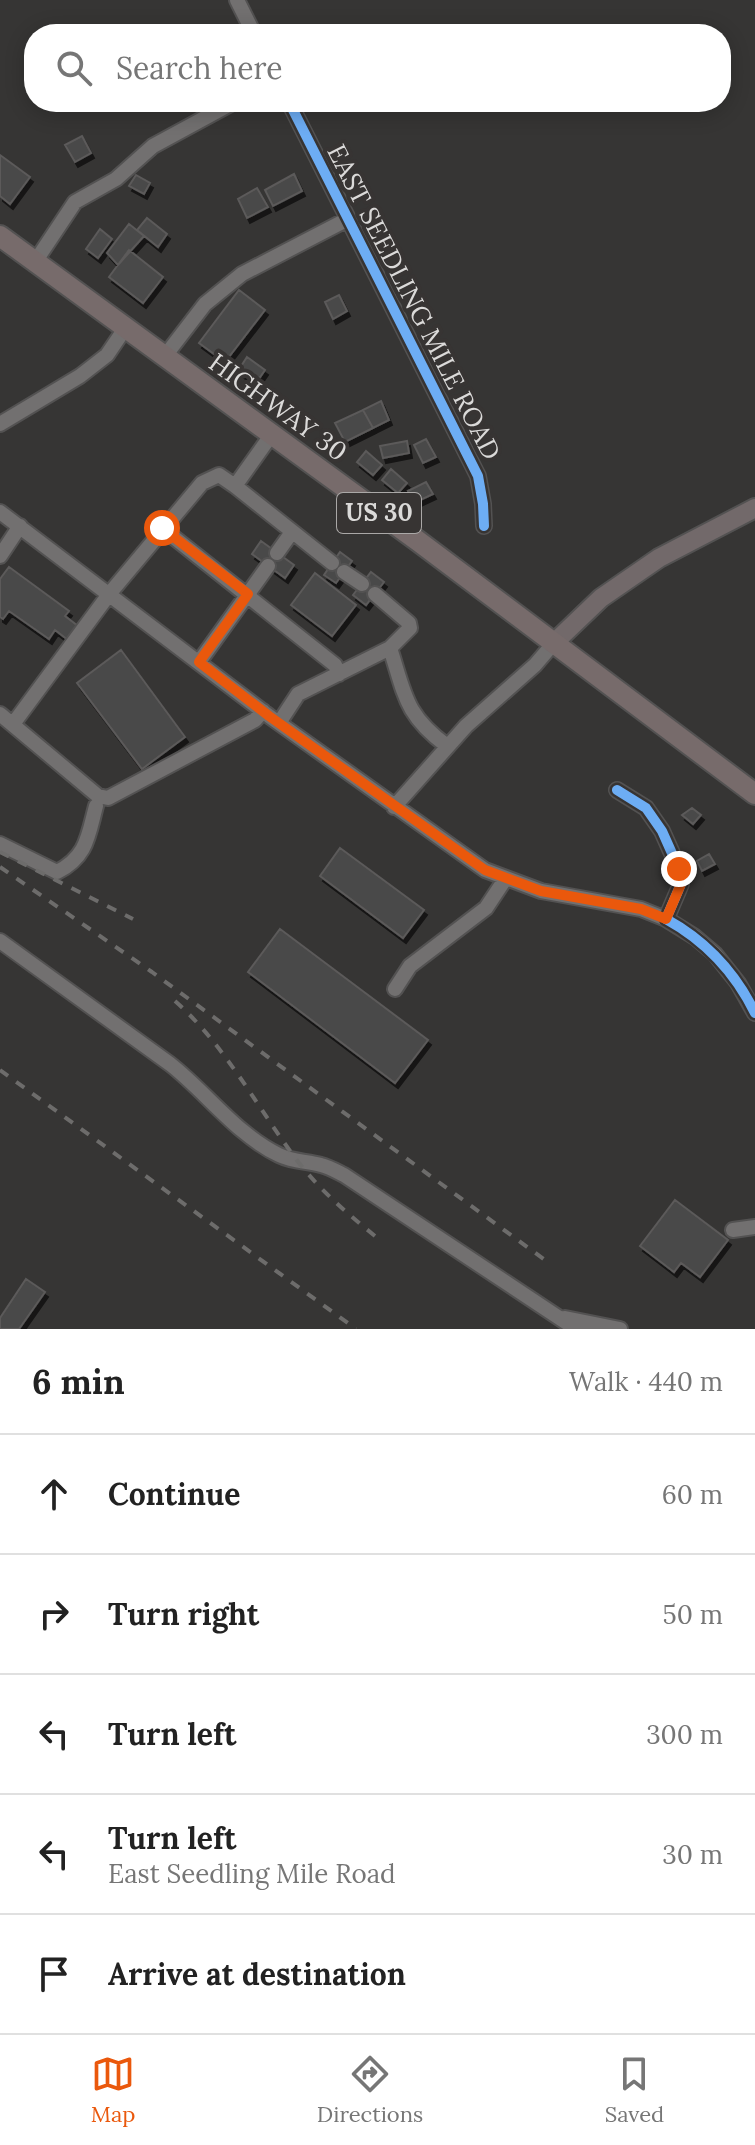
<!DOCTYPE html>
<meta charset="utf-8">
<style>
:root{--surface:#fff;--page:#f6f6f6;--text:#222;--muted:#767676;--line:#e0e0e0;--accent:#ea580c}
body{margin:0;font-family:Lora,serif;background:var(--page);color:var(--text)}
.stop{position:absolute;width:24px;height:24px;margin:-18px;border:6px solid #ea580c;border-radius:50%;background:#fff}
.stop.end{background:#ea580c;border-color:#fff;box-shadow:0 2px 8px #0008}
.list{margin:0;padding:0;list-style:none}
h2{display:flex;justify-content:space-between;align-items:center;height:104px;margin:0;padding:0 32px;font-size:34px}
h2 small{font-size:26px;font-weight:400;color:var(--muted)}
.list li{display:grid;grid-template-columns:52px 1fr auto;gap:24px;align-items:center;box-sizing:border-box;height:120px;padding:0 32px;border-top:2px solid var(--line)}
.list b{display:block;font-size:30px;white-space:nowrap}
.list p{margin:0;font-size:26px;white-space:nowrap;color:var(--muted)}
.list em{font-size:26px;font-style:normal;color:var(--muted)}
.icon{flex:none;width:44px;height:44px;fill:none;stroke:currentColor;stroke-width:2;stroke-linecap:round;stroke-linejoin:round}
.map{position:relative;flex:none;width:755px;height:1329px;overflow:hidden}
.search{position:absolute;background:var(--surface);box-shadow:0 4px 20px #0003;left:24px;right:24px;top:24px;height:88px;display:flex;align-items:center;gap:20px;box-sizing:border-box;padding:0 28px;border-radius:32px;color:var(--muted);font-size:30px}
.sheet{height:704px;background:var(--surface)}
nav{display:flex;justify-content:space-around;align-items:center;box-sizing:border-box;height:112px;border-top:2px solid var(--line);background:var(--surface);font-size:22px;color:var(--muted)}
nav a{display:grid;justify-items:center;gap:4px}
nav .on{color:var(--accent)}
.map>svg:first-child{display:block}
.building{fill:#4a4948;stroke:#5b5a5a;stroke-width:2;filter:url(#shadow)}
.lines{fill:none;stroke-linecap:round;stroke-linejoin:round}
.minor-casing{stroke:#535252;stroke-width:18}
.major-casing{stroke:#535252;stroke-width:22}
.highway-casing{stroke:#535252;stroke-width:24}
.minor{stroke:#727070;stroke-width:14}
.major{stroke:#72696a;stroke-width:18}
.highway{stroke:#776b6b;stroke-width:20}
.rail{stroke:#6d6c6b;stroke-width:4;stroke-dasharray:10 10;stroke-linecap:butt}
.cycleway-casing{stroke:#373433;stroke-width:15}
.cycleway{stroke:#6dadf4;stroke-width:10}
.route{stroke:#ea580c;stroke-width:10}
.labels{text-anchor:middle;stroke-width:8;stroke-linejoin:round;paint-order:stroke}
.shield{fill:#373433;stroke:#aaa8a7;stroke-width:2}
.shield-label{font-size:24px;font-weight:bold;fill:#dbdad9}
.street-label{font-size:26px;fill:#dbdad9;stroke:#373433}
</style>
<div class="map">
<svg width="755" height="1329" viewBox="0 0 755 1329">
<defs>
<filter id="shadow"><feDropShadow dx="3" dy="5" stdDeviation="0" flood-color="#0009"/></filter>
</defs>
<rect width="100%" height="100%" fill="#363534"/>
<path class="building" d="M82,136L91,153L75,162L65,145Z
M0,155L30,177L10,204L0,196Z
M294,174L302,191L273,206L265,190Z
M136,175L150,183L144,194L129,186Z
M257,188L268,207L247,218L238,199Z
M147,218L167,234L158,247L137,230Z
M129,224L144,236L118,265L107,253Z
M100,229L112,239L98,258L86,249Z
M129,250L163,277L143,303L109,277Z
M239,290L265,310L225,362L199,343Z
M339,295L347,311L333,319L325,302Z
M247,357L265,370L256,383L238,371Z
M381,401L389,420L373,428L363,410Z
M363,410L373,428L345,442L335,423Z
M426,439L436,457L423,463L414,445Z
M407,441L409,453L383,458L380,446Z
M366,451L382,465L373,475L357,462Z
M391,469L407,483L398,493L382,480Z
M426,482L433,494L414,503L408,491Z
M261,541L294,565L285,578L252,554Z
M340,552L352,561L336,583L324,575Z
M9,567L69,611L65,616L78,626L68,640L55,630L49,639L9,611L3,619L0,617V579Z
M371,572L384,582L366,605L353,595Z
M315,573L356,605L332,636L291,605Z
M121,650L185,737L142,769L77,683Z
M692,808L701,815L693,824L682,815Z
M340,848L424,910L403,938L320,876Z
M709,854L715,864L702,871L697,861Z
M280,929L428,1040L395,1083L248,972Z
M675,1200L728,1240L700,1277L681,1263L674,1272L640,1246Z
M26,1279L45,1292L19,1329H0V1318Z"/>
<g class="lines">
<defs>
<path id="minor" d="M237,0L254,34
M289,102L478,476L483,504L484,526
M35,262L75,202L116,179L153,146L234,102
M165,356L205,304L242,274L348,219
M0,424L80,376L107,355L126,327
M235,486L332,563
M0,512L269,716L485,870L541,891L641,909L666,919L695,937L715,954L738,983L755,1013
M162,528L335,665L339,674
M277,553L292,532
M0,556L20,526
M344,572L362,584
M375,594L409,623L410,628L390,648C405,695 405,715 447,746
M199,662L268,566
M0,714L98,796L108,798L255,720L263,711
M279,723L298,694L390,648
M13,724L110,593L202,483L219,475L235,486L272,434
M617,790L646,808L662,831L679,869L681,884L666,919
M394,807L466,726L535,665L553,644
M0,844L57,872C87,857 88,836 96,806
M0,941L170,1064C206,1092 237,1135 279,1155C293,1162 307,1161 321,1165C329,1167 336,1171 344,1175L576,1329
M395,989L410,966L486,908L506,878
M733,1230L755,1227
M565,1318L620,1329"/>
<path id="major" d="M553,644L601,598L659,558L755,508"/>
<path id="highway" d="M0,236L418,541L755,794"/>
</defs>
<use href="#minor" class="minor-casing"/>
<use href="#major" class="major-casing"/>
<use href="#highway" class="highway-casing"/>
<use href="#minor" class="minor"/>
<use href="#major" class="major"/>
<use href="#highway" class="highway"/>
<path class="rail" d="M0,852L133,919
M0,867L152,972L545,1260
M175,1001C226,1046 258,1109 299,1163C321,1191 348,1214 375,1236
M0,1070L356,1329"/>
<defs>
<path id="cycleway" d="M289,102L478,476L483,504L484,526
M617,790L646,808L662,831L679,869L681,884L666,919C706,941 735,972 755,1013"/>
</defs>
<use href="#cycleway" class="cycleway-casing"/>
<use href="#cycleway" class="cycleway"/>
</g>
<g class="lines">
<path class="route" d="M162,528L248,594L199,662L269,716L485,870L541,891L641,909L666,919L681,884L679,869"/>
</g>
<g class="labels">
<rect class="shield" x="337" y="493" width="84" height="40" rx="6"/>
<g class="shield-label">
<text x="379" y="521">US 30</text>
</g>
<g class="street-label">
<text transform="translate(414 302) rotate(63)" y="9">EAST SEEDLING MILE ROAD</text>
<text transform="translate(278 407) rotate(36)" y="9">HIGHWAY 30</text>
</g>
</g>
</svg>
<div class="stop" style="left:162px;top:528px"></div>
<div class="stop end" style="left:679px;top:869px"></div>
<div class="search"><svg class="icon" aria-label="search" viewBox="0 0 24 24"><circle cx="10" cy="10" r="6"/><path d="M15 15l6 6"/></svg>Search here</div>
</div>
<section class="sheet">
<h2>6 min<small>Walk · 440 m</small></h2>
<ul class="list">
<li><svg class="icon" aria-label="ahead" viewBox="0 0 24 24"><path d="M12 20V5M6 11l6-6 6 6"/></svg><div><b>Continue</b></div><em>60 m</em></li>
<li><svg class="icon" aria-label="right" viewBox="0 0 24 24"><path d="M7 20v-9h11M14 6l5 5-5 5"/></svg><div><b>Turn right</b></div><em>50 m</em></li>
<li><svg class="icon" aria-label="left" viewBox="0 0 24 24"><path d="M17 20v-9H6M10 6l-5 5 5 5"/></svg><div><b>Turn left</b></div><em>300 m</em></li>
<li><svg class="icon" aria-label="left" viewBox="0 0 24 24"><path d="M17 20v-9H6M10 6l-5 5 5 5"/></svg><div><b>Turn left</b><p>East Seedling Mile Road</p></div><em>30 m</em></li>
<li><svg class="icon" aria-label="arrive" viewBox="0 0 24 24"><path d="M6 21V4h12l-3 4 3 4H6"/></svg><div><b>Arrive at destination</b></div></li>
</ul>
</section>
<nav>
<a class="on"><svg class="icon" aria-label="map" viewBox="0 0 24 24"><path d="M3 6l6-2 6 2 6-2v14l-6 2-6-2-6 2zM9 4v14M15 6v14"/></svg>Map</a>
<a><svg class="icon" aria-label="directions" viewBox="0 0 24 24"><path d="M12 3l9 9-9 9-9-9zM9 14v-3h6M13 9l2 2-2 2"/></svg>Directions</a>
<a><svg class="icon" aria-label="saved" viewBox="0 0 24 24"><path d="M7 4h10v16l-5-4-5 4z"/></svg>Saved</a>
</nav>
